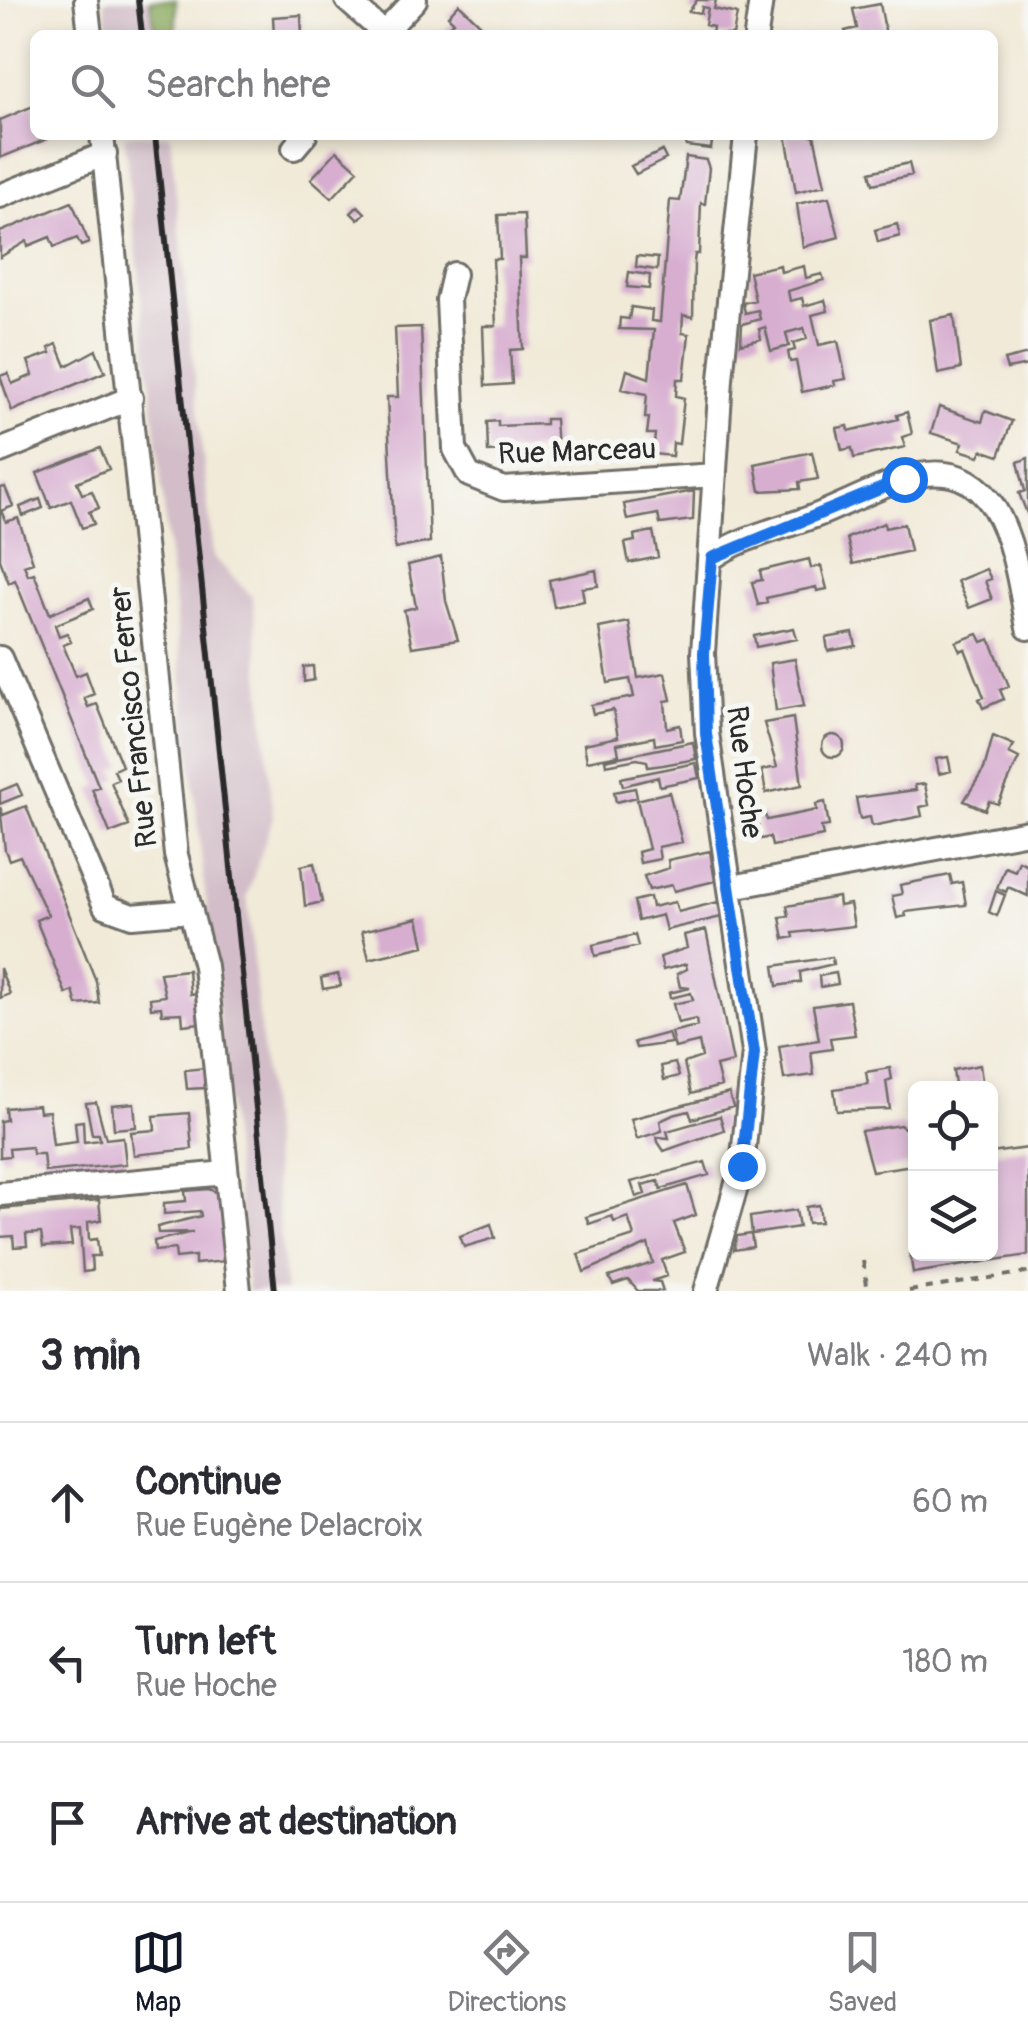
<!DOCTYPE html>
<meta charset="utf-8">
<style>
:root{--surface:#fff;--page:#f2f2f3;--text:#2b2b33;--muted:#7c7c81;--line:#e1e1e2;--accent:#111827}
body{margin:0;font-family:Pangolin,sans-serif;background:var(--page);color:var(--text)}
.controls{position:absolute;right:30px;bottom:30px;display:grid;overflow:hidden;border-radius:15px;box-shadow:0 5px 15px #0003}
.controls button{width:90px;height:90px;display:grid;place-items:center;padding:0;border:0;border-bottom:2px solid var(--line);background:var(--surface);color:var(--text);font:50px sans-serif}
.stop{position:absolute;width:30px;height:30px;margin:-22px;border:8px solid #1a73e8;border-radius:50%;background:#fff}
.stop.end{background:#1a73e8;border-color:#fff;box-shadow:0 2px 10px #0008}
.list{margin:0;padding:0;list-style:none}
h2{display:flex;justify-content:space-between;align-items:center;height:130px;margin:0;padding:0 40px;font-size:42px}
h2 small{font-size:32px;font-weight:400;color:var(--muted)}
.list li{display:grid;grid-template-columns:65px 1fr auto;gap:30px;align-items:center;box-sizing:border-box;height:160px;padding:0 40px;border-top:2px solid var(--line)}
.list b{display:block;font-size:38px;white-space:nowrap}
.list p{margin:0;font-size:32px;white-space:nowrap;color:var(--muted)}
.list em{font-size:32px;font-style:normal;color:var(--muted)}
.icon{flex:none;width:55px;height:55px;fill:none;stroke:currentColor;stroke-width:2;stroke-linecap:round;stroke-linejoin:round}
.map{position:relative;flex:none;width:1028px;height:1291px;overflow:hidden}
.search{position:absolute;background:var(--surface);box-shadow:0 5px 15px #0003;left:30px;right:30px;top:30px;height:110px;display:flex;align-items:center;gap:25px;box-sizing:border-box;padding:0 35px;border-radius:15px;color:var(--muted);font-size:38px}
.sheet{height:610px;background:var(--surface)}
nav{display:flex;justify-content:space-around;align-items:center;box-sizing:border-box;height:140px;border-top:2px solid var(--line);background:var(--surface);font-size:28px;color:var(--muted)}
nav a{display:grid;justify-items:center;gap:5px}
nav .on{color:var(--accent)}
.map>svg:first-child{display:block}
.industrial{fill:#d2bdc8}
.forest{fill:#88a95c;stroke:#5a6a44;stroke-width:2.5}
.building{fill:#d7add0}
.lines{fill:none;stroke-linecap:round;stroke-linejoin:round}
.street-casing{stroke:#706e68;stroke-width:28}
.path{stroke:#706e68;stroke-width:4;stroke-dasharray:8 8;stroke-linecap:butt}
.street{stroke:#fff;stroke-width:22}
.rail{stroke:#2b2b2b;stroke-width:6}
.route{stroke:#1a73e8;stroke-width:12}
.labels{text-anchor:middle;stroke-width:10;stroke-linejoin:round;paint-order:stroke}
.street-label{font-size:30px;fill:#2b2b2b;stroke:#f6f6f2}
</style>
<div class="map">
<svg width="1028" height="1291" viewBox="0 0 1028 1291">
<rect width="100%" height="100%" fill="#f6f6f2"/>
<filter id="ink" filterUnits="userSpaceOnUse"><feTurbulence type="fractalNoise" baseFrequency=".01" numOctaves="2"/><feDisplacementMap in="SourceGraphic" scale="20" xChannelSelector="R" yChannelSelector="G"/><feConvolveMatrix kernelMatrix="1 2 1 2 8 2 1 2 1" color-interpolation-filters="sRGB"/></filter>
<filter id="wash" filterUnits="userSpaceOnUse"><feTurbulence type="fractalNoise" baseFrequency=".0048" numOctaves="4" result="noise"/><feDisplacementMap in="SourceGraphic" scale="40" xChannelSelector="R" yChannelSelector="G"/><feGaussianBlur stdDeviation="2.25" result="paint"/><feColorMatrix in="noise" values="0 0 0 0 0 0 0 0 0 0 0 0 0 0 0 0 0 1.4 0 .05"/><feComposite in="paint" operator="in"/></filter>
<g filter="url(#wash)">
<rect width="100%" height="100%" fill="#f1ead8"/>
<path class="industrial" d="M104,0H150L156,35H109Z
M124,135H170L213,556L253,598L273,817L247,896L286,1291H248Z"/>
<path class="forest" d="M150,0H176V35H156Z"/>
<g id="blocks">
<path class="building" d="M697,0H716L714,9L737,14L733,35H712L713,27L705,25L708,8L702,7L701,13L689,11Z
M459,4L485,29L478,35H439L454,22L448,16Z
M880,4L886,35H846L845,31L857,28L853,9Z
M301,15L302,35H274L273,17Z
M33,106L35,135H45L47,139L0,158V120Z
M687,135H713L711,149L686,146Z
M786,135H814L825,185L796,192Z
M337,151L358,170L332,198L311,179Z
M662,151L666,159L636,174L631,166Z
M686,157L706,160L709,168L705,204L701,203L699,254H695L694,262L693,317L683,315L682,333L689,334L684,379H677L676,396L684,398L679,444L673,443L672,456L653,454L655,434H647L649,418H645L647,394L622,389L627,370L649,378L654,330L619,329L620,318L629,319L631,307L652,310L651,321L660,322L670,200L680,201Z
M909,163L912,175L873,184L870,172Z
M829,197L839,237L803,247L797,204Z
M72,202L89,243L81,246L77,238L54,247L50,237L28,246L27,241L0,257V232Z
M358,206L365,213L358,220L351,213Z
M524,214L526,258H519L523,349L510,350L512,384L485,386L483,326H496L493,259H500L498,215Z
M897,224L900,236L878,242L875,230Z
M637,256L658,258L657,270L636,267Z
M780,265L781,272L804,266L806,278L822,274L824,280L788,291L790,301L802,298L804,306L825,300L828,311L812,315L819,345L838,341L846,379L834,381L835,385L802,392L796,361L790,362L788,352L795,350L793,343L807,339L804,328L786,333L789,346L771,351L765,327L759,329L761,339L741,344L742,324L760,319L758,310L745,313L743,303L755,300L749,272Z
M629,272L650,275L649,289L627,287Z
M954,315L961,369L938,374L930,320Z
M421,327L430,542L395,549L387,397H398L395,328Z
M57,344L66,366L96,350L105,372L12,411L0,376L8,373L12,384L33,375L28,361L51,353L49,348Z
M1028,354V365L1007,369L1004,360Z
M939,407L982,422L985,411L1012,421L999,456L982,450L979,456L960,450L963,443L931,433Z
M907,412L912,434L902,437L905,447L854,458L852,448L842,450L837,428L848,426L849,431L898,419L897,415Z
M545,419H555L557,449L488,452L487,422L498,421V426L545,424Z
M100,448L109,469L77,482L82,494L92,491L99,508L89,512L94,524L82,528L71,500L51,508L37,473Z
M812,452L818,479L799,482L800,489L760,491L755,464Z
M1028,458V516L1019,493L1025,491L1018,462Z
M5,487L13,506L1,511L6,522L18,518L33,562L24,565L28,575L34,573L50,614L89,598L93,609L55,625L59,636L67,633L71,642L63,645L76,676L86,672L94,694L84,698L88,707L97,704L122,766L114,770L118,779L111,782L129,826L110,833L92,789L99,787L15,580L9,583L0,560V488Z
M694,491L693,520L660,524L658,514L627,520L624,504Z
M40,499L43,508L23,516L20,507Z
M884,523L885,528L904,524L910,551L853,564L847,538Z
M653,531L658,557L629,563L625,543L635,541L634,535Z
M441,557L446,601L458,640L412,647L404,610L416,607L408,565Z
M809,559L811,568L821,566L827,589L817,591L816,587L766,598L767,603L758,605L752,582L762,580L760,571Z
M986,569L991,579L985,581L992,599L969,608L957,581Z
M596,570L598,586L582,588L584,601L554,607L549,580Z
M629,622L638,678L665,673L671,700L665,701L667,728L680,725L682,740L655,745L654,737L617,744L619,755L587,761L584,744L618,737L613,710L593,714L591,705L634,697L630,679L608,683L599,628Z
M794,628L797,639L756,647L754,636Z
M853,633L856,646L828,651L826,638Z
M978,634L982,642L990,639L1009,686L1000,690L1004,699L983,708L979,699L984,697L965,649L960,651L956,642Z
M795,659L804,706L776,711L770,663Z
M313,666L314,680L304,682V667Z
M793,718L802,785L766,793L762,770L777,767L764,723Z
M822 746a11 11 0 1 1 22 0a11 11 0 1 1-22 0Z
M993,736L1014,745L1009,753L1019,758L998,804L989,801L985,810L964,801L984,769Z
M693,742L696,759L663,765L648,767L647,761L637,759L606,765L605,760Z
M948,757L951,771L939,774L936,759Z
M696,763L699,778L660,786L658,777L623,786L621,778Z
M17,784L22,795L0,804V791Z
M925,784L929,805L920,807L922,816L872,826L870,817L860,819L856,798L916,790L915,785Z
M635,788L637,797L616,802L614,792Z
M669,792L682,842L658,847L660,859L640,863L638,852L649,849L637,800Z
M825,802L829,826L821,827L823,836L772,846L770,837L761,839L756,816L765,815L767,820L817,810L816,804Z
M26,806L96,981L99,1003L77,1005L73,991L66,994L36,920L48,915L44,907L20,856L9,860L5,850L0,807L3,815Z
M710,851L715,881L674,891L672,885L649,890L644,876L669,868L668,860Z
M1019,861L1028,865V896L1008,887L1006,892L997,888L1005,867L1015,871Z
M314,863L322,902L305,906L301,866Z
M950,875L952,884L962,882L966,905L905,912L906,916L897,918L892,896L902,894L900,885Z
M996,891L1005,895L997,916L989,912Z
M650,897L652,907L675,902L678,912L718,902L721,917L666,930L662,915L638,921L634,901Z
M838,897L839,906L850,904L854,926L793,933L794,937L784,939L780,917L789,916L787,906Z
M418,918L424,946L369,959L362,931Z
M706,930L733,1062L716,1066L721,1086L691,1094L684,1063L702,1057L699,1042L675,1048L671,1032L697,1026L696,1019L678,1023L673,1004L693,1000L691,993L670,998L669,993L690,988L680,987L677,974L687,969L686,964L663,970L660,957L687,948L684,935Z
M635,935L638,946L595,956L593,945Z
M832,957L833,964L800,972L801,982L777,986L774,966Z
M0,968L10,994L0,998Z
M188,970L190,994L197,993L200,1023L183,1025L182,1013L162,1014L161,1007L151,1008L150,998L165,996L160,973Z
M836,973L838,984L820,987L819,976Z
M338,974L341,986L323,989L321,978Z
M849,1001L855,1035L830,1038L832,1049L811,1052L814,1075L784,1079L779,1046L819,1040L813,1006Z
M668,1033L671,1043L636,1048L634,1042Z
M675,1063L679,1076L664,1080L661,1066Z
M980,1065L982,1081L955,1085L953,1070Z
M205,1068L206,1088L187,1089L185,1070Z
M890,1068L892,1079L886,1081L890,1109L837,1111L834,1089L868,1084L866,1072Z
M729,1093L733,1107L692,1119L689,1111L673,1115L660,1121L662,1131L637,1139L631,1119Z
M96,1102L106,1139L123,1137L126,1164L45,1172L43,1154H33L31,1147L9,1149L10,1156L0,1157V1121L6,1120L5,1108L38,1105L39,1112L49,1111L53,1145L77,1142L75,1122L83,1121L84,1142L100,1140L99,1134H92L86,1103Z
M134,1103L136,1127L114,1129L112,1105Z
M189,1113L192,1149L134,1155L131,1132L155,1130L154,1116Z
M720,1116L724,1130L664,1151L658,1142L657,1137L669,1138L667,1131Z
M900,1125L907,1130L913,1165L872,1171L861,1131Z
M1028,1148V1255L913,1273L910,1254H990V1153Z
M705,1162L709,1175L661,1189L658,1181L642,1185L645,1194L636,1197L631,1182Z
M687,1185L696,1215L674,1223L685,1252L662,1260L667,1276L652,1281L660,1282L663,1291H638L628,1280L613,1285L609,1277L653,1263L648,1244L584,1272L578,1254L634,1236L628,1217L614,1222L612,1216L589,1224L586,1217Z
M209,1189L218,1193L226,1261L195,1264V1256L176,1258L175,1249L155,1251L154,1241L193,1232L158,1233L157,1227L201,1216L200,1211L164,1214V1203L186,1201L185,1191Z
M99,1200L101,1220L88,1222L89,1240L97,1239L99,1256H91L92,1271L83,1272L80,1229L70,1230L72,1245L43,1247L41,1233L26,1234L27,1246L14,1247L13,1236L0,1237V1209Z
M819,1205L821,1222L808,1223L806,1207Z
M796,1210L799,1227L752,1234L750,1217Z
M491,1224L495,1238L464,1247L460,1236Z
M751,1234L753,1247L734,1250L737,1236Z"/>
</g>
</g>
<g filter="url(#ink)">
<use href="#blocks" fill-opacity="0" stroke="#706e68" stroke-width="2.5"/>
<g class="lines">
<defs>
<path id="street" d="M86,0L90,35
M347,0L384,33
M382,35L415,0
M756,35L761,0
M102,135L176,855L205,966L239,1291
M294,148L305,135
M0,196L105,154
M454,274L448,300L455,449L469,475L504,489L715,475
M0,451L131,398
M712,558C743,535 790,527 825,512C851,501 877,488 903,479C1004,447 1015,559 1028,628
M0,658L105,906L132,916L191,911
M732,887L1028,832
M0,1194L226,1173
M706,1291L742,1166L754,1052L707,733L703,653L721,379L746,135"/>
</defs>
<use href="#street" class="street-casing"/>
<path class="path" d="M863,1261L868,1291
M909,1291L1028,1272"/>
<use href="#street" class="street"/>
<path class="rail" d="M138,0L142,35
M155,135L275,1291"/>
</g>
</g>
<g class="lines" filter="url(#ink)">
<path class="route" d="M742,1166L754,1052L706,734L704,653L712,558L904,479"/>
</g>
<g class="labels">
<g class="street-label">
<text transform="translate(577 451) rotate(-2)" y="10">Rue Marceau</text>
<text transform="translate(133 717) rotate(-96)" y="10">Rue Francisco Ferrer</text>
<text transform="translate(745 772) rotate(83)" y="10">Rue Hoche</text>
</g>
</g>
</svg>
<div class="controls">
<button><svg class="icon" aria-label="locate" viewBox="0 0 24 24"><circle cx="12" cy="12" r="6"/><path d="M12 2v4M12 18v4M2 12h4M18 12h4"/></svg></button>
<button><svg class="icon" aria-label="layers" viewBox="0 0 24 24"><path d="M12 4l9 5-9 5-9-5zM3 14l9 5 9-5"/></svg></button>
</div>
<div class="stop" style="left:904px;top:479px"></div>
<div class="stop end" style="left:742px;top:1166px"></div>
<div class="search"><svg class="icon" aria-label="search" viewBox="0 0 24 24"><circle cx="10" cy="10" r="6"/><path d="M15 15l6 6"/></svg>Search here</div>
</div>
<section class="sheet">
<h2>3 min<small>Walk · 240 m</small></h2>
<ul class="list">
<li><svg class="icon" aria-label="ahead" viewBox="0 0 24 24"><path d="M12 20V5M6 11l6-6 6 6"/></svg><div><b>Continue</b><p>Rue Eugène Delacroix</p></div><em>60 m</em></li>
<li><svg class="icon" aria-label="left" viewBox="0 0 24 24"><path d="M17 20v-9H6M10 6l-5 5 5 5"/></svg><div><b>Turn left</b><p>Rue Hoche</p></div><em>180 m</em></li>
<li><svg class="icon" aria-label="arrive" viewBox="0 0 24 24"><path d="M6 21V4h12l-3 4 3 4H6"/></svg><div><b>Arrive at destination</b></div></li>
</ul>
</section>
<nav>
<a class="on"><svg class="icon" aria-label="map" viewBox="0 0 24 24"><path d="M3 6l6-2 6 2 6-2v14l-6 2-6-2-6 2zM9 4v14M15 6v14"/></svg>Map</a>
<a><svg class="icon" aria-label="directions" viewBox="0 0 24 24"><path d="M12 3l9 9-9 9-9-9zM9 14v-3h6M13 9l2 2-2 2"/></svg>Directions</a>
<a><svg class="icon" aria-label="saved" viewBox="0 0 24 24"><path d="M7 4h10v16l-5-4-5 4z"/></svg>Saved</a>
</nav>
